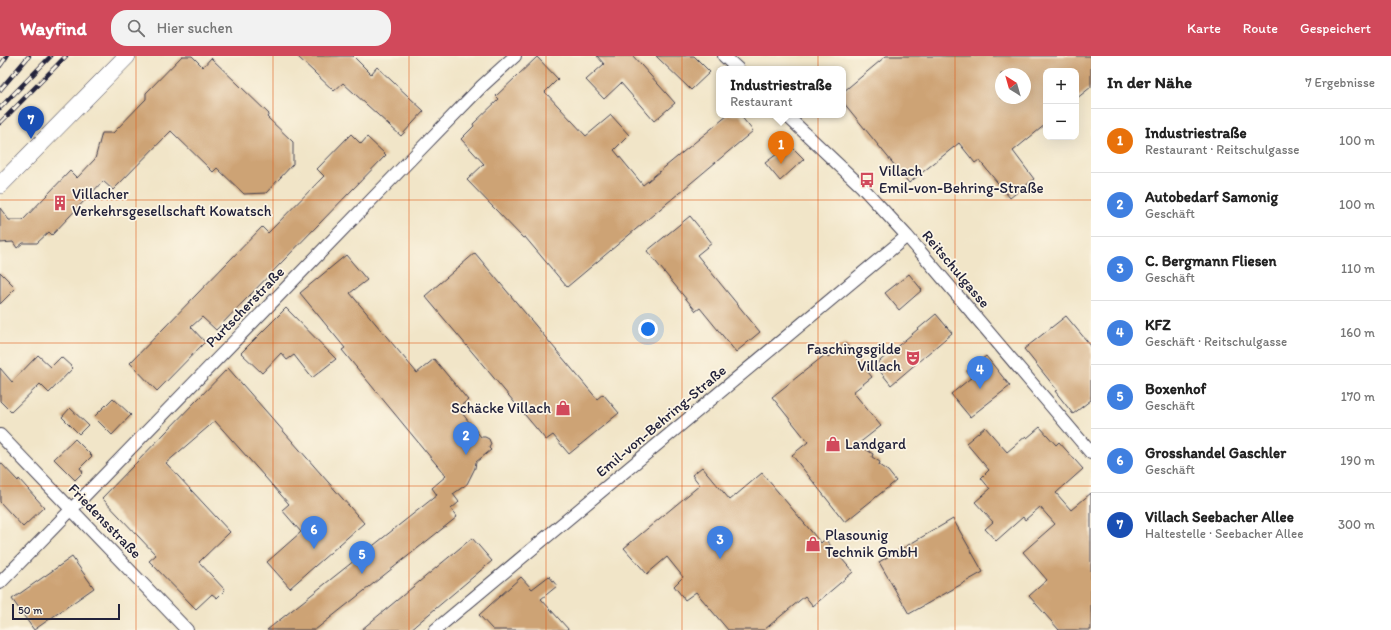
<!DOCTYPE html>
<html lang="de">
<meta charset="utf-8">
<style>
:root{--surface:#fff;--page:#f2f2f2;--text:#222;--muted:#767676;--line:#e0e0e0;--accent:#d1495b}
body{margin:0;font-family:Itim,sans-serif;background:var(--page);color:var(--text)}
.controls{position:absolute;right:12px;top:12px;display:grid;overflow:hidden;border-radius:8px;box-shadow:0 4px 16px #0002}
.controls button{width:36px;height:36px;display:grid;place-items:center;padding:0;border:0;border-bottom:1px solid var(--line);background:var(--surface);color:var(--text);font:20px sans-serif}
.compass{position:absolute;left:995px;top:12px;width:36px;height:36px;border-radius:50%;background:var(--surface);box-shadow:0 4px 16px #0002;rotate:323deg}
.scale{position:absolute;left:12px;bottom:10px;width:108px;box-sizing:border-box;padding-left:4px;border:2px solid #22223b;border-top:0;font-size:11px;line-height:14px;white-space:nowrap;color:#22223b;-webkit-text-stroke:3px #fcf5e5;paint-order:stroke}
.you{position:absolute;left:648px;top:273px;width:14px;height:14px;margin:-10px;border:3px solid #fff;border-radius:50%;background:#1a73e8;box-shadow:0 0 0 6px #1a73e833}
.badge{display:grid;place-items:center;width:26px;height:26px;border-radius:50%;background:var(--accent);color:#fff;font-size:13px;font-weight:700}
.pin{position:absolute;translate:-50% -33px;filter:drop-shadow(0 1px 2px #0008)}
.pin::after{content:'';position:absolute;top:21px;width:14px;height:12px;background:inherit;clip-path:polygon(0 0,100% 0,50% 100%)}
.popup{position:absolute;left:716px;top:10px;width:130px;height:52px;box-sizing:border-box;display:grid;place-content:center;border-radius:8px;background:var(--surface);filter:drop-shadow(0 1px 3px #0005);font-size:13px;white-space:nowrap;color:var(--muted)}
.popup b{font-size:15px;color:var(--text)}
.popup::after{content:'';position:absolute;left:50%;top:100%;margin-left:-8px;border:8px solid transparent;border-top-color:var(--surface)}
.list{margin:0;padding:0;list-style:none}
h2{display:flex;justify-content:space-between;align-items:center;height:52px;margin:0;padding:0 16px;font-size:17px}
h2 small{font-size:13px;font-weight:400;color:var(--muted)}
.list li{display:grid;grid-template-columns:26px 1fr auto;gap:12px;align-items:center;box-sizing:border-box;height:64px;padding:0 16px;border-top:1px solid var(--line)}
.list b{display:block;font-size:15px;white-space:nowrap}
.list p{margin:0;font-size:13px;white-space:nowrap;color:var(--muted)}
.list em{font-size:13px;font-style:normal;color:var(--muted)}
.icon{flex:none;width:22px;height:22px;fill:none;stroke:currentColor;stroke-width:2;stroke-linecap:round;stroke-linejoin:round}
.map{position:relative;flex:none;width:1091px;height:574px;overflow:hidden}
header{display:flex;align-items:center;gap:24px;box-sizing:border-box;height:56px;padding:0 20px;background:var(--accent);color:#fff}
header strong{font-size:19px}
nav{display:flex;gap:22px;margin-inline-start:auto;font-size:14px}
.search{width:280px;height:36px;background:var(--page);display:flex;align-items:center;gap:10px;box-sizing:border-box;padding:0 14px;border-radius:16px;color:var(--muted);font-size:15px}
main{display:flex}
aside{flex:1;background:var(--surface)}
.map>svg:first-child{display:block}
.building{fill:#cda375;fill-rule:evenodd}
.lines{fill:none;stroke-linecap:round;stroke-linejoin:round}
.street-casing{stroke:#413f50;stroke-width:14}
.secondary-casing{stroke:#413f50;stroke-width:18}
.street{stroke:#fff;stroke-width:12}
.secondary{stroke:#fff;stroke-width:17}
.rail-casing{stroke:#22223b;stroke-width:4.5}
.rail{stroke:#fcf5e5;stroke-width:3;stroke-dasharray:9;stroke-linecap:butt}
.grid{fill:none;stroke:#de560e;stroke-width:1;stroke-opacity:0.55}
.labels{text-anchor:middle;stroke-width:3.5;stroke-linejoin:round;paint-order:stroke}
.poi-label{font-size:15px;fill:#22223b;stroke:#fcf5e5;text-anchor:start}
.street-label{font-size:15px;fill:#22223b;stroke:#fcf5e5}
</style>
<header>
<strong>Wayfind</strong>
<div class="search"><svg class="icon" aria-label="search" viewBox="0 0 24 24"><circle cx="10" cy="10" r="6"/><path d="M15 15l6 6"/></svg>Hier suchen</div>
<nav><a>Karte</a><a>Route</a><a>Gespeichert</a></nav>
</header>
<main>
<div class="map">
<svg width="1091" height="574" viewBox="0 0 1091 574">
<rect width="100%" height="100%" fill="#fcf5e5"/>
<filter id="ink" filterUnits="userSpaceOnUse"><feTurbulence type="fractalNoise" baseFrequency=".025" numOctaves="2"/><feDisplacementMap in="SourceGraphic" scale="8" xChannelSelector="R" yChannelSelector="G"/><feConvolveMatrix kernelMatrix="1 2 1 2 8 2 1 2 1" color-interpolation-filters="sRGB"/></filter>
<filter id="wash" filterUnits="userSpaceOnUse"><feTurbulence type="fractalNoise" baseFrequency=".012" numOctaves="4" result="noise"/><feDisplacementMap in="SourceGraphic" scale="16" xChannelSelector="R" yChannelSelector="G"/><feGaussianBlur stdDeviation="0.9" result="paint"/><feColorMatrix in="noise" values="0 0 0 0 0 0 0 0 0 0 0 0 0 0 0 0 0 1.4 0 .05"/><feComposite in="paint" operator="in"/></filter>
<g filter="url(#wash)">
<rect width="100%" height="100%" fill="#f1e5c8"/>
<g id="blocks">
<path class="building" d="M182,0H192L203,11L211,2L269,58L267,61L293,86V108L266,137L244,138L217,112L213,116L171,75L113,134L103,125L52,179L49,176L37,187H23L17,192L13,186L0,187V152L9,164H23L70,115L77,122L95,103L102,77H113L146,43V37Z
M297,0H353L371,18L377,11L424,55L401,80L343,27L334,35Z
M597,0H633L675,47L654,65L621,27L604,43L586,24L604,8Z
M656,0H694L710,16L691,34Z
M886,0H1091V31L1076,43V15H1046V68L1013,95L1034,123L1010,142L979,104L975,107L959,87L909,127L843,46V36ZM1001,18H1025V42H1001Z
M537,1L558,23L545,36L586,80L611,59L629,79L614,94L643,129L728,59H740L753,75L567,231L525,181L523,182L467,124L484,108L461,83L474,70L473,68L499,43L496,40Z
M351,78L361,88L367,81L386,99L216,274L202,261L191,271L205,286L157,335L130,307L262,171L268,177L324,120L317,113Z
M792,91L804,103L780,125L765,107L781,95L785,99Z
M690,160L712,187L697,199L760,276L736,296L700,252L696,255L647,195Z
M475,197L597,343L603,338L619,357L569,398L553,379L546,384L425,240Z
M346,199L367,224L350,237L417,317L434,303L468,344L458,352L481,381H485L489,383L491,388L489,392L491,394L476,406L475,412L467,428L453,438L459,446L451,453L457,461L315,574H267L437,439L432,432L446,420L342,294L345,292L300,237Z
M0,216L16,232L0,248Z
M909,218L922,234L899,254L885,237Z
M286,252L336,303L312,322L294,299L287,304L281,297L262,317L241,297Z
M936,258L952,277L891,329L875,309Z
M1066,260L1091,290V344L1073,358L1055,335L1057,334L1024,293Z
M845,287L872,321L853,336L881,370L858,388L873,398L872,401L880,406L879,409L888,415L896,425L845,466L792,399L808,386L772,341L826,298L828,301Z
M38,299L51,311L61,301L73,312L49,337L40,328L11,356L0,345V312L12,326Z
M986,300L1010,330L970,361L951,338L972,321L967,315Z
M228,312L364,467L290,532L267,506L301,476L282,454L289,448L215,365L166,407L230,476L199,506L225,534L217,542L212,538L196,553L149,505L156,499L102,442Z
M113,342L131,359L112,379L94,361Z
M70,352L88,369L79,378L62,361Z
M985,371L1007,396L1026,380L1027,382L1040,371L1056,389L1059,386L1083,413L1056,437L1071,454L1091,437V574H1059L1029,540L1047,524L1023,496L1055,468L1040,451L1025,464L1023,461L996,485L985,473L993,466L975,446L990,433L981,422L989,414L966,387Z
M75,383L92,400L80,412L83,416L75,424L54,403Z
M0,406L18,425L19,423L44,451L23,471L0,446Z
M702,411L730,444L762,417L821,487L825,483L853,516L813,550L805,540L764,574H728L696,536L685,544L674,530L683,521L667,501L647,518L624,492L700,429L692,419Z
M953,463L983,516L909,558L879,506Z
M472,482L492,505L410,574H361Z
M72,501L94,532L34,574L12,543Z
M549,520L557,530L541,543L569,574H493L479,559L521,521L532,533Z"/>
</g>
</g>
<g filter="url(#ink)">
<use href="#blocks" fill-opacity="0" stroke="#413f50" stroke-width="1"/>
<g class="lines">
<defs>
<path id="street" d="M724,0L738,13
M786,59L862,131L907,180L1091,397
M0,379L187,574
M0,527L411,103L482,30L515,0
M435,574L907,180"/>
<path id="secondary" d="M0,129L127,0"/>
</defs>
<use href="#street" class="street-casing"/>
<use href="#secondary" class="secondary-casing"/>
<use href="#street" class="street"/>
<use href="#secondary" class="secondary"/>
<defs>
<path id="rail" d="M0,10L7,0
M0,34L29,0
M0,52L51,0
M0,67L66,0"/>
</defs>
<use href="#rail" class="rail-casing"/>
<use href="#rail" class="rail"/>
</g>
</g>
<path class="grid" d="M136,0V574M273,0V574M409,0V574M546,0V574M682,0V574M818,0V574M955,0V574M0,144H1091M0,287H1091M0,430H1091"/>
<defs>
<symbol id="bus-bare" viewBox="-9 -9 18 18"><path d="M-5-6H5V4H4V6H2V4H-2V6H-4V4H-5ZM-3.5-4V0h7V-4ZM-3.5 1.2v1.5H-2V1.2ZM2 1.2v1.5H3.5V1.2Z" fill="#d1495b" stroke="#fcf5e5" stroke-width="2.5" paint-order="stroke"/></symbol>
<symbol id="building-bare" viewBox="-9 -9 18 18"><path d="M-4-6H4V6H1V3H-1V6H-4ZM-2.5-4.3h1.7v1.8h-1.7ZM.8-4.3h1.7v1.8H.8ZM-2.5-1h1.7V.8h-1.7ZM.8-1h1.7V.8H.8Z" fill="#d1495b" stroke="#fcf5e5" stroke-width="2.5" paint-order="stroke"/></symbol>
<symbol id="theatre-bare" viewBox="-9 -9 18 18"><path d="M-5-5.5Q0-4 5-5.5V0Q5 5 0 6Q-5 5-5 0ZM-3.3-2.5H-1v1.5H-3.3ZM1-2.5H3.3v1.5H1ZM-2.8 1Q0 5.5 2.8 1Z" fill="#d1495b" stroke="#fcf5e5" stroke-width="2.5" paint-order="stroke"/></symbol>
<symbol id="shop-bare" viewBox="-9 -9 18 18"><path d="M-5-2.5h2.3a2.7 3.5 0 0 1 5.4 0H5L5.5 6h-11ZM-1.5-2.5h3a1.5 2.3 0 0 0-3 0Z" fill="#d1495b" stroke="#fcf5e5" stroke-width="2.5" paint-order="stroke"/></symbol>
</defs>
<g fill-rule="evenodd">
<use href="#bus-bare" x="856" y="113" width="22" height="22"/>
<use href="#building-bare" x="49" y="136" width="22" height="22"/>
<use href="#theatre-bare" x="902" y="291" width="22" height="22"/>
<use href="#shop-bare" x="552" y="341" width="22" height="22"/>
<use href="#shop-bare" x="822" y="377" width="22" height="22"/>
<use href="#shop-bare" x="802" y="477" width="22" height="22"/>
</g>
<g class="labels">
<g class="poi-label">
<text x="879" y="120">Villach<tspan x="879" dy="17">Emil-von-Behring-Straße</tspan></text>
<text x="72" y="143">Villacher<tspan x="72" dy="17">Verkehrsgesellschaft Kowatsch</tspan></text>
<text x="901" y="298" text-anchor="end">Faschingsgilde<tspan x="901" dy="17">Villach</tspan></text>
<text x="551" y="357" text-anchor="end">Schäcke Villach</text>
<text x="845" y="393">Landgard</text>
<text x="825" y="484">Plasounig<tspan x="825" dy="17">Technik GmbH</tspan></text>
</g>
<g class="street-label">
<text transform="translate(956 213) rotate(50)" y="5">Reitschulgasse</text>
<text transform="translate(245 251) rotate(-46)" y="5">Purtscherstraße</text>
<text transform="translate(661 365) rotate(-40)" y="5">Emil-von-Behring-Straße</text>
<text transform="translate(105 465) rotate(46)" y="5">Friedensstraße</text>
</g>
</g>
</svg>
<div class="controls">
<button>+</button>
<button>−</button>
</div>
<svg class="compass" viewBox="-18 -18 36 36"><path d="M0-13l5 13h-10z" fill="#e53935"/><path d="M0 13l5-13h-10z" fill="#767676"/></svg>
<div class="scale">50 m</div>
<div class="you"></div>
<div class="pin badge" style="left:781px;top:108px;background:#e8710a">1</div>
<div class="popup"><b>Industriestraße</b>Restaurant</div>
<div class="pin badge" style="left:466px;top:399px;background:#3f7fe0">2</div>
<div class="pin badge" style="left:720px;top:503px;background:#3f7fe0">3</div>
<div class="pin badge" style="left:980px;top:333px;background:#3f7fe0">4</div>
<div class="pin badge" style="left:362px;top:518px;background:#3f7fe0">5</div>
<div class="pin badge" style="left:314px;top:493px;background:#3f7fe0">6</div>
<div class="pin badge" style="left:31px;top:83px;background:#1a4fb4">7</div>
</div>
<aside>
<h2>In der Nähe<small>7 Ergebnisse</small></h2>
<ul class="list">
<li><span class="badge" style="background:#e8710a">1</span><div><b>Industriestraße</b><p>Restaurant · Reitschulgasse</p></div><em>100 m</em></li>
<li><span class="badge" style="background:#3f7fe0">2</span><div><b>Autobedarf Samonig</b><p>Geschäft</p></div><em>100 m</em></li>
<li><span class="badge" style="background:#3f7fe0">3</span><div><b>C. Bergmann Fliesen</b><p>Geschäft</p></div><em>110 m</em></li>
<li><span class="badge" style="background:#3f7fe0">4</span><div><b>KFZ</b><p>Geschäft · Reitschulgasse</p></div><em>160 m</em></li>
<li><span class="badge" style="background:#3f7fe0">5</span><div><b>Boxenhof</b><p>Geschäft</p></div><em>170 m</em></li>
<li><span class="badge" style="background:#3f7fe0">6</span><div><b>Grosshandel Gaschler</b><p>Geschäft</p></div><em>190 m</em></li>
<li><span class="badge" style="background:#1a4fb4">7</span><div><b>Villach Seebacher Allee</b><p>Haltestelle · Seebacher Allee</p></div><em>300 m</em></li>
</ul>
</aside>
</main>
